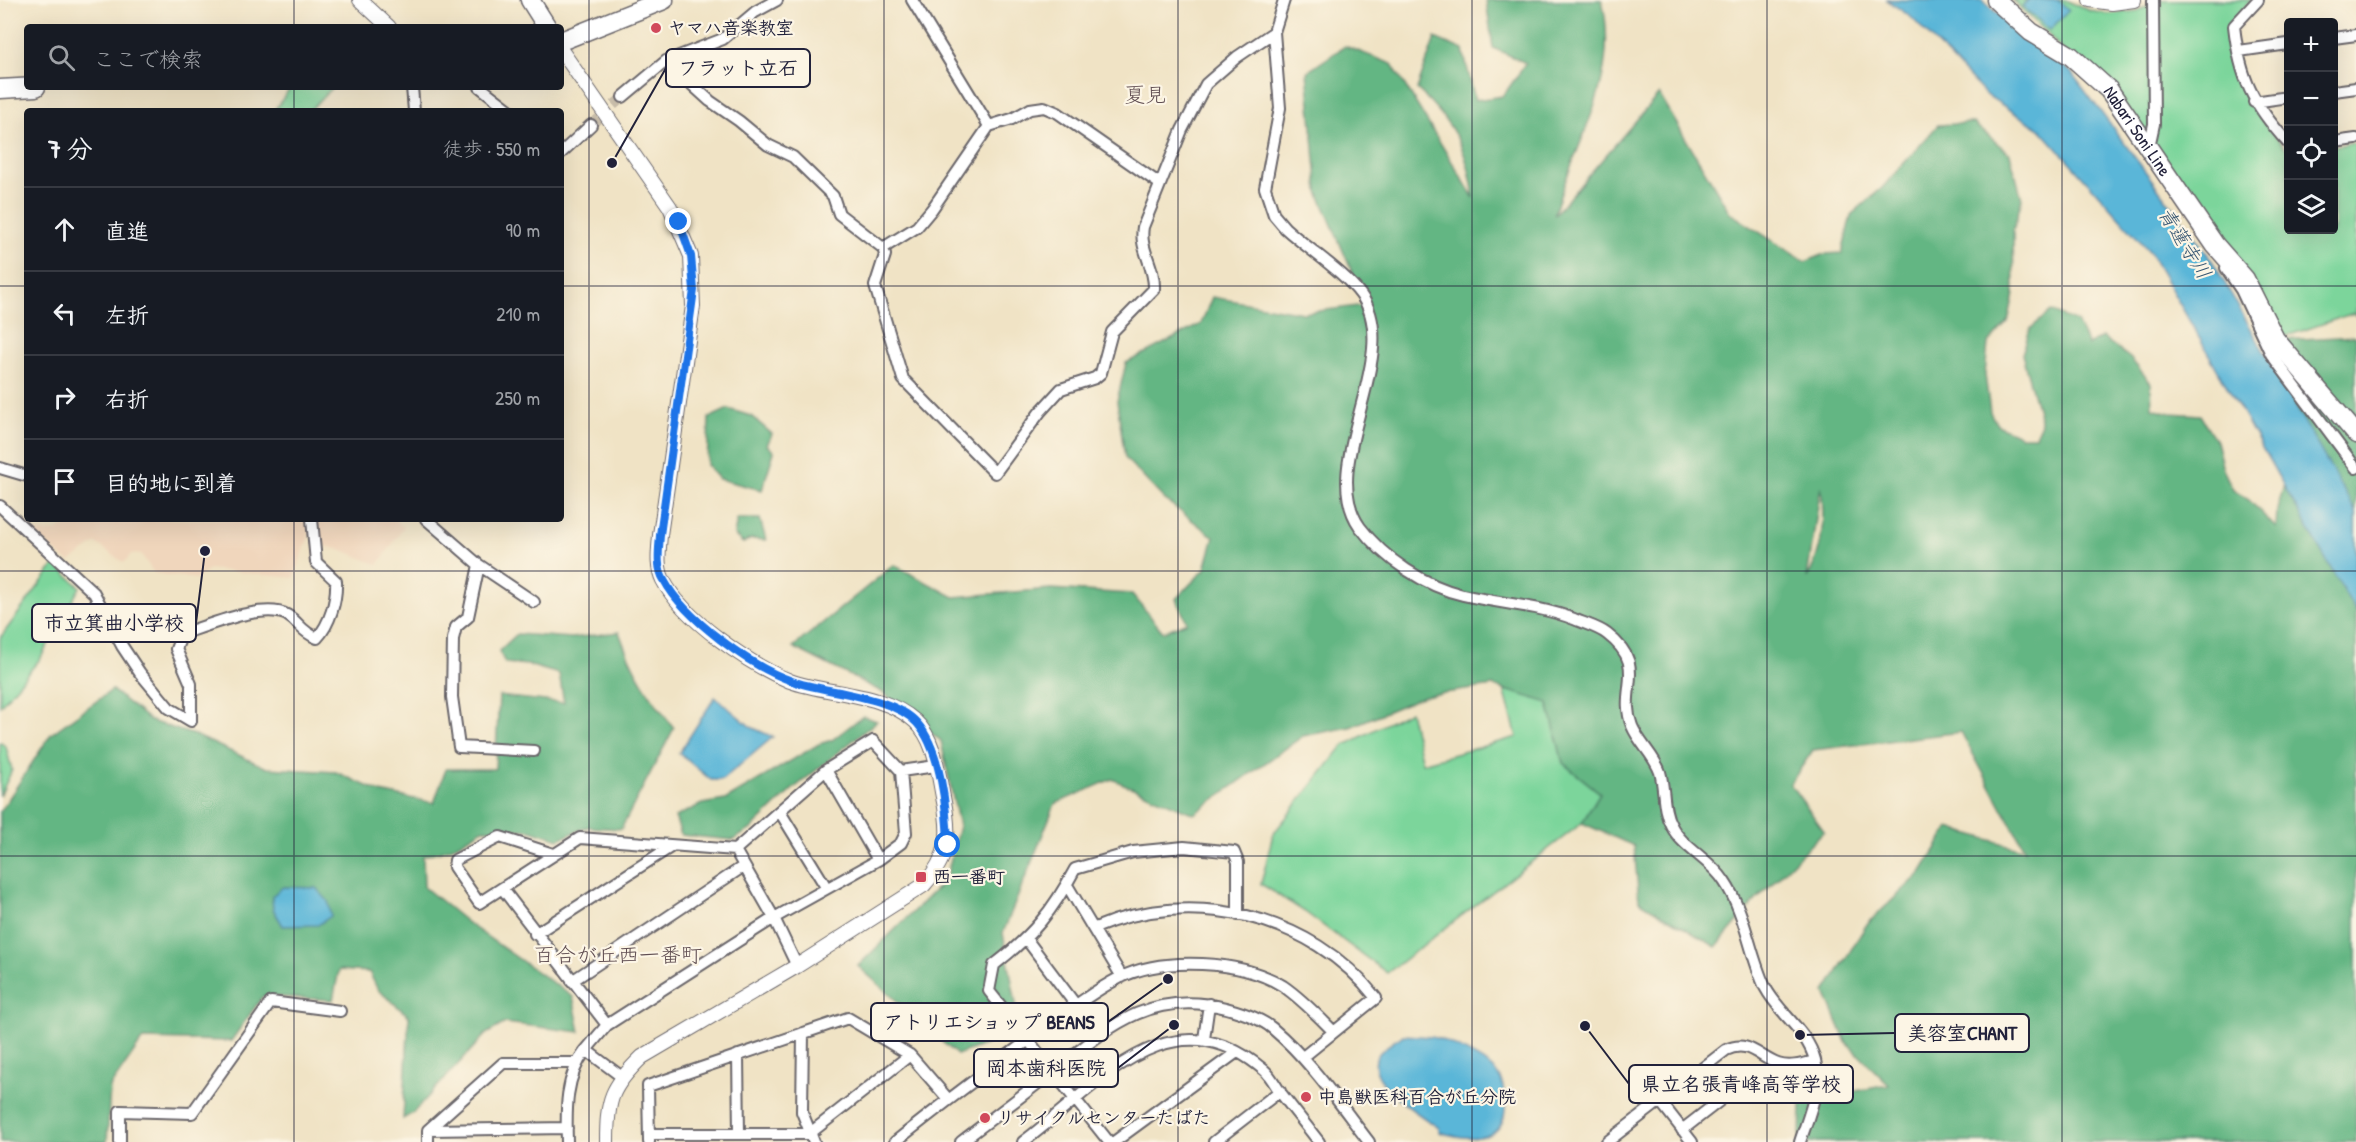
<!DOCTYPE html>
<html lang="ja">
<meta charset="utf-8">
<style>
:root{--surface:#171b24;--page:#20242c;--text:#f1f3f6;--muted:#9ea1a6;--line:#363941}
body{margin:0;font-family:"Patrick Hand","Klee One",sans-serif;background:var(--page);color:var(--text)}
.controls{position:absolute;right:18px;top:18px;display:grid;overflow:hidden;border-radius:6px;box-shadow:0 6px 24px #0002}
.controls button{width:54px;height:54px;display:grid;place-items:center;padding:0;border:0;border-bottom:2px solid var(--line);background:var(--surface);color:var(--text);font:30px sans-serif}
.stop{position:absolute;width:18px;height:18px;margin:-14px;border:4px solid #1a73e8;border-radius:50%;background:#fff}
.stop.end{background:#1a73e8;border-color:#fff;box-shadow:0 2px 6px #0008}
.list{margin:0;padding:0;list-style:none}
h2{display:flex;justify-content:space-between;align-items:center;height:78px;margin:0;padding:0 24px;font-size:26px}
h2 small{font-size:20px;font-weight:400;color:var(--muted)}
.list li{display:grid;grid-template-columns:39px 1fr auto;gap:18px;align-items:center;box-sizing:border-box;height:84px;padding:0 24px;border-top:2px solid var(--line)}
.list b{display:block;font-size:22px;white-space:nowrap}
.list em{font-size:20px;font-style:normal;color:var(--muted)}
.icon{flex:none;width:33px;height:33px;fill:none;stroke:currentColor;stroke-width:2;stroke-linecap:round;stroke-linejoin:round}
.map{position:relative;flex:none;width:2356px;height:1142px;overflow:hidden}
.search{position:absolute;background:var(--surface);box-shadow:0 6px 24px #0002;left:24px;top:24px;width:540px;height:66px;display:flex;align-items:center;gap:15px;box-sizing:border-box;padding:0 21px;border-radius:6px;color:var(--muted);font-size:22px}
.panel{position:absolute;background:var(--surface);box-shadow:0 6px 24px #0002;left:24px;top:108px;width:540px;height:414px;border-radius:6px}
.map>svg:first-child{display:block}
.built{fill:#f0d6bc}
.green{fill:#7bd59b;stroke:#4e7c6b;stroke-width:1.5}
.forest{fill:#64b683;stroke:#436c5f;stroke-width:1.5;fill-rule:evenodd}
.water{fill:#5ab6d8;stroke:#3e6c8a;stroke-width:1.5}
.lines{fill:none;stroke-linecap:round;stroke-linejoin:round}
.minor-tunnel{stroke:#c7bca9;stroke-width:10;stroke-dasharray:10 5;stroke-linecap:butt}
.minor-casing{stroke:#6a666b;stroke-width:14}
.tertiary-casing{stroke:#6a666b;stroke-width:16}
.primary-casing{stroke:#6a666b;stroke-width:21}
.trunk-casing{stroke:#6a666b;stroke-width:21}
.minor{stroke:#fff;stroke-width:10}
.tertiary{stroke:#fff;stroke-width:14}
.primary{stroke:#fff;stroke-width:18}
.trunk{stroke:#fff;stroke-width:18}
.route{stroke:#1a73e8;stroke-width:8}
.grid{fill:none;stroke:#22223b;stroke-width:1.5;stroke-opacity:0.55}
.poi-dot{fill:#d1495b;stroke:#fcf5e5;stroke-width:2}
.labels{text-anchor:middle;stroke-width:4.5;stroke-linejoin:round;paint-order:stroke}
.poi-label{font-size:18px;font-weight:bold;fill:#22223b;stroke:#fcf5e5;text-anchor:start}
.street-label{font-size:18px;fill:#22223b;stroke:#fcf5e5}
.water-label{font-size:20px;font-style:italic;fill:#365672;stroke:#fcf5e5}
.quarter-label{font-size:21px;fill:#614f53;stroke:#fcf5e5}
.leader{fill:none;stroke:#22223b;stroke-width:2}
.callout-dot{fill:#22223b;stroke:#fcf5e5;stroke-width:2}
.callout{fill:#fcf5e5;stroke:#22223b;stroke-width:2}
.callout-label{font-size:20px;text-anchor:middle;font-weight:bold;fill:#22223b}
</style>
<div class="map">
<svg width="2356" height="1142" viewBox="0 0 2356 1142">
<rect width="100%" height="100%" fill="#fcf5e5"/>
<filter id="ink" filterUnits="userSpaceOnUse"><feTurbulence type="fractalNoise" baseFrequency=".0167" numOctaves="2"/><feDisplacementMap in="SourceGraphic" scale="12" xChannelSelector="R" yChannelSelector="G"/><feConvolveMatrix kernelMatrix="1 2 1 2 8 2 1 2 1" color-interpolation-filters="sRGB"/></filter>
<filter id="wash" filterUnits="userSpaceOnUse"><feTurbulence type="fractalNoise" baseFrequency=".008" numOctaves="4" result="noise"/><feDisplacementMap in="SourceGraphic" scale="24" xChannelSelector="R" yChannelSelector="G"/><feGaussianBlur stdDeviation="1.35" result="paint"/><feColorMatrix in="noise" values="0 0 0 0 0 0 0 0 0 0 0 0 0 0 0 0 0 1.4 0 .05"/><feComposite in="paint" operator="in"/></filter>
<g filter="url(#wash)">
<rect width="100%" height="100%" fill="#f0e3c5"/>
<path class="built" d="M75,519H307L309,536L294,578L209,569L197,579L154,573L141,554H131L124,563L96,543L69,562L32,532L56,531Z
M316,519H395L404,527L378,565L345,551L317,544Z"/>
<path class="green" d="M2012,0H2065L2090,11L2107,14L2137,11L2160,0H2252L2228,25L2246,94L2252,108L2288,151V230H2334V146L2356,143V316L2354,313L2281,338L2175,174L2045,31Z
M291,87H333L309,111H274Z
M55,564L80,587L40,659L0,706V638Z
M1504,689L1548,702L1563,763L1600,793L1582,823L1387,973L1305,912L1261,884L1273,834L1343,746L1410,711L1422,763L1517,737Z
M0,742L6,747L12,770L0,796Z"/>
<path class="forest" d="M1486,0H1602C1621,82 1575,140 1554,215L1659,94L1730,213L1805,262L1825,254L1842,253L1851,215L1882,188L1938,125L1973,123L2010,154L2022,199L2013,230L2014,294L2008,322L1988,343L1985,375L1990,412L1997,425L2021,436H2035L2041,423L2022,354L2030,329L2051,311L2077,322L2088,345L2102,337L2130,358L2151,383L2152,408L2171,413L2200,415L2216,441L2223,469L2233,490L2249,500L2276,528L2277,510L2290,463L2291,362L2284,340L2356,336V1142H1800L1801,1101L1889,1085L1846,1042L1825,992L1867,924L1921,873L1949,828L2025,850L1961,732L1813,750L1790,784L1824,831L1756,900L1716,947L1639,901L1634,846L1582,823L1600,793L1563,763L1548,703L1493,686L1424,696L1350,727L1303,736L1194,814L1112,779L1055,804L1003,933L1021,1031L957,1055L858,966L946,879L959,826L941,741L882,692L793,647L894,565L954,597L1051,589L1132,594L1163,632L1187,622L1176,599L1205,569L1214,537L1164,499L1125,458L1117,401L1126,363L1201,324L1212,297L1303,313L1366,305L1318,192L1307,72L1345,46L1392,64L1474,198C1468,149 1453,122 1417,89L1435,38L1463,50L1475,100L1503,96L1526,63L1493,48ZM1821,486C1825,517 1823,551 1807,578Z
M728,409L751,416L772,434L767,445L774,452L762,490L719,479L707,465L709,418Z
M737,519H760L766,540L751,539L743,543L734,535Z
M619,632C633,672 648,694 674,728L621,829L587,827L559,839L531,830L483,829L451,848L423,856L424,887L469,924L573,997L580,1032L505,1023L486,1034L413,1113L403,1119L409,1016L378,990L369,972L339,970L333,1000L263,996L231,1041L143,1039L110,1087L107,1142H0V812L51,734L112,690L151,721L197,736L267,768L336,772L380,792L434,803L446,769H495L499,696L564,703L559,674L528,665L505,663L499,651L517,634L572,638Z
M863,716L877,721L793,789L750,830L733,840L681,835L675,817L702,804L725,800L819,744L832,740Z"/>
<path class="water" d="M1887,0H1982L2019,33L2071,72L2211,259L2356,512V612L2150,252L2040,129L1985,94L1912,18Z
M2028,0H2058L2069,10L2050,30L2022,6Z
M715,697L751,727L773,737L722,780H711L679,753Z
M283,887L316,888L328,901L331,916L318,925L283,926L273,909L272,896Z
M1403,1035C1414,1036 1426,1036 1436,1038C1447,1041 1486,1061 1493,1069C1503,1078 1504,1090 1505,1103C1507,1142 1474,1142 1439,1132V1128C1423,1117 1362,1081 1378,1055C1383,1047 1396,1041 1403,1035Z"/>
</g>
<g filter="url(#ink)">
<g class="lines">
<path class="minor-tunnel" d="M591,125L623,97"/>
<defs>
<path id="minor" d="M912,0L989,126
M1284,0L1274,32L1280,108L1265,188L1274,215L1285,228C1308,249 1343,271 1361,295C1405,355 1315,465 1360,527C1384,559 1425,586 1463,595C1501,604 1538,605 1574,619C1585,624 1598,627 1607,634C1650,667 1617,688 1632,726C1639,743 1654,755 1660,772C1665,789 1662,809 1671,825C1682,848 1710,859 1724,881C1746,913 1749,953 1765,987C1779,1014 1807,1030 1815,1060C1822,1087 1808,1117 1800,1142
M2258,0L2234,26C2240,79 2253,104 2288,143
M2334,38L2356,35
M2239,51L2288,44
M666,61L710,101L739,121L768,145L793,157L833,196L839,214L883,248L885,255L875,286L903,379L995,473L1040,412L1061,389L1095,378L1101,373L1112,332L1154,289C1155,265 1139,250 1143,227L1182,130L1206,84L1237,57L1274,32
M412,87L414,111
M480,87L511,111
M2334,91L2356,88
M623,97L666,61L723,39L755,12L777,0
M2254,102L2288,97
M2334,142L2356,139
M2149,147L2154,124L2153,0
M561,153L591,125
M883,248L917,227L932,209L989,126L1012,119L1030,109L1044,107L1058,113L1160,184
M2226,268L2241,290L2271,354L2356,468
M0,468L27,476
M0,506L94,593L122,646L140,673L169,708L191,721
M426,519L479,565L468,617L456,627L453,639L452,697L459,747L534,751
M479,565L534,602
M191,721V684L176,649L182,634C206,626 264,602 287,615C300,623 300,631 317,638C330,624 337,600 336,581L316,562L312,519
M826,770L878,860
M901,771L936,766
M780,812L826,887
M735,850L774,918L797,966
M553,854L500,837L455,860L454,867L479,903L580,838L735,850L826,770L873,741L901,771L906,833L901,843L878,860L774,918L607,1025L586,1050
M1067,885L1122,977
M502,888L607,1025
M1095,928C1191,887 1311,914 1376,998L1303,1057
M535,934L672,846
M1027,940L1075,1004
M572,981L744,866
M803,1033L802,1112L814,1142
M1204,1039L1209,1004
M738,1055L739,1134
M1660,1101L1692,1142
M428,1130L567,1128
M1682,1130L1727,1095
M649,1134H809L910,1055
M120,1142V1111L192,1113L271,1002L340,1011
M428,1142V1130L503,1063H575
M567,1142C566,1110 565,1076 586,1050L622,1077
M649,1142L648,1086L848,1018L910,1055L948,1099
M895,1142C937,1108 981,1075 1026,1042C1057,1020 1085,996 1119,978C1163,956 1242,960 1283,986C1302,999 1318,1016 1334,1032
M961,1142C991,1119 1022,1096 1052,1072C1108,1028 1149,989 1226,1008C1241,1012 1260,1018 1272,1028C1310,1060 1339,1103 1369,1142
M1023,1142C1096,1088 1170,990 1264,1070C1271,1076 1275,1085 1280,1092C1293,1109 1306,1125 1319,1142
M1109,1142L989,991L994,965C1033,935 1052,912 1075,869L1133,852L1184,847L1234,852L1238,862V915
M1114,1142L1237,1052
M1214,1142L1280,1091
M1607,1142L1726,1050C1749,1039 1758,1057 1778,1064C1790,1068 1803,1064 1815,1061"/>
<path id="tertiary" d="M360,0L389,27
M2090,0L2112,3L2134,0
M561,50L670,207L691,256L693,306L660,535C659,550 656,566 663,580C683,619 750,665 790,681C829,695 883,692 915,721C935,739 938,772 943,797C951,834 950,855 924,885L797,966L642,1057C611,1087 607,1099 607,1142"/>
<g id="primary">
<path d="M530,0L547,27"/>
<path id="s1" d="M1996,0L2031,32L2071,56L2109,90L2215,245L2245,279L2275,339L2356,434"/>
</g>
<path id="trunk" d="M561,41L664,0
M0,89L36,87"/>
</defs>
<use href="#minor" class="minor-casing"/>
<use href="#tertiary" class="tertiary-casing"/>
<use href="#primary" class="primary-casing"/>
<use href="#trunk" class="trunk-casing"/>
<use href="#minor" class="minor"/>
<use href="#tertiary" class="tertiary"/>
<use href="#primary" class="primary"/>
<use href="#trunk" class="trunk"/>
</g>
</g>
<g class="lines" filter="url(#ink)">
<path class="route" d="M679,222L691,256L694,290L660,535C659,550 656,567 664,580C684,618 751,667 792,681C826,693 892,695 917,723C941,750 947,810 948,845"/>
</g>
<path class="grid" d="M294,0V27M589,0V1142M884,0V1142M1178,0V1142M1472,0V1142M1767,0V1142M2062,0V1142M294,87V111M0,286H27M561,286H2356M294,519V1142M0,571H2356M0,856H2356"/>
<g class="poi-dot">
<circle cx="656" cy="28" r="6"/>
<rect x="915" y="871" width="12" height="12" rx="3"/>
<circle cx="1306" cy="1097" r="6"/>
<circle cx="985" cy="1118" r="6"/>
</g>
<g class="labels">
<g class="poi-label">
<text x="668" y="34">ヤマハ音楽教室</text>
<text x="933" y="883">西一番町</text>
<text x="1318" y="1103">中島獣医科百合が丘分院</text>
<text x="997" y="1124">リサイクルセンターたばた</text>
</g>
<g class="street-label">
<text dy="6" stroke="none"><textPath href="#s1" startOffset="195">Nabari Soni Line</textPath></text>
</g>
<g class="water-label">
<text transform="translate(2185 243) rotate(58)" y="7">青蓮寺川</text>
</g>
<g class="quarter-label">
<text x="1145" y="102">夏見</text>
<text x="618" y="962">百合が丘西一番町</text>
</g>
</g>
<path class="leader" d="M612 163L666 68M205 551L196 623M1168 979L1108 1022M1800 1035L1895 1033M1174 1025L1118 1068M1585 1026L1629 1084"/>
<g class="callout-dot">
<circle cx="612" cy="163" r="6"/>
<circle cx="205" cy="551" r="6"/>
<circle cx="1168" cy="979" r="6"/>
<circle cx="1800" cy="1035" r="6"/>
<circle cx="1174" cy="1025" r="6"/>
<circle cx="1585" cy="1026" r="6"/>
</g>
<g class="callout">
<rect x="666" y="49" width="144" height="38" rx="6"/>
<rect x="32" y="604" width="164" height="38" rx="6"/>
<rect x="871" y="1003" width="237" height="38" rx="6"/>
<rect x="1895" y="1014" width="134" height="38" rx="6"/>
<rect x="974" y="1049" width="144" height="38" rx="6"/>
<rect x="1629" y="1065" width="224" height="38" rx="6"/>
</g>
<g class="callout-label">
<text x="738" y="75">フラット立石</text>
<text x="114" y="630">市立箕曲小学校</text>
<text x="989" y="1029">アトリエショップ BEANS</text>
<text x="1962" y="1040">美容室CHANT</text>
<text x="1046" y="1075">岡本歯科医院</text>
<text x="1741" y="1091">県立名張青峰高等学校</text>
</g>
</svg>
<div class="controls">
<button>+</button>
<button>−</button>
<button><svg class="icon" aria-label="locate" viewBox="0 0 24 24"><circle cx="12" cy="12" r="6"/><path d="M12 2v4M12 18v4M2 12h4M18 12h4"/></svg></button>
<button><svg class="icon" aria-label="layers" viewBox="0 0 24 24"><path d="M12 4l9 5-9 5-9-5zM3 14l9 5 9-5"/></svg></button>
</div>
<div class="stop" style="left:948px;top:845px"></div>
<div class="stop end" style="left:679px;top:222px"></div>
<div class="search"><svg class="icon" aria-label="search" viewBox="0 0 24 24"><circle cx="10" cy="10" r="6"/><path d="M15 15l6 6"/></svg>ここで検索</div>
<section class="panel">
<h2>7 分<small>徒歩 · 550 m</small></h2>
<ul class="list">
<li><svg class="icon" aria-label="ahead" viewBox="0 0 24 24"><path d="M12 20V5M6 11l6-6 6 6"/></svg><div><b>直進</b></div><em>90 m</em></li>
<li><svg class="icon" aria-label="left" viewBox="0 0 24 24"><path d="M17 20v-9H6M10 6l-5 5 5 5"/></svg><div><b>左折</b></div><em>210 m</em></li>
<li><svg class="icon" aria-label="right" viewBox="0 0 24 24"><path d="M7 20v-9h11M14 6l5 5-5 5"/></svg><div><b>右折</b></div><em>250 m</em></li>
<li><svg class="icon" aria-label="arrive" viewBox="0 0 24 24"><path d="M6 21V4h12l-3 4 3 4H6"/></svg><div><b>目的地に到着</b></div></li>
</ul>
</section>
</div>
